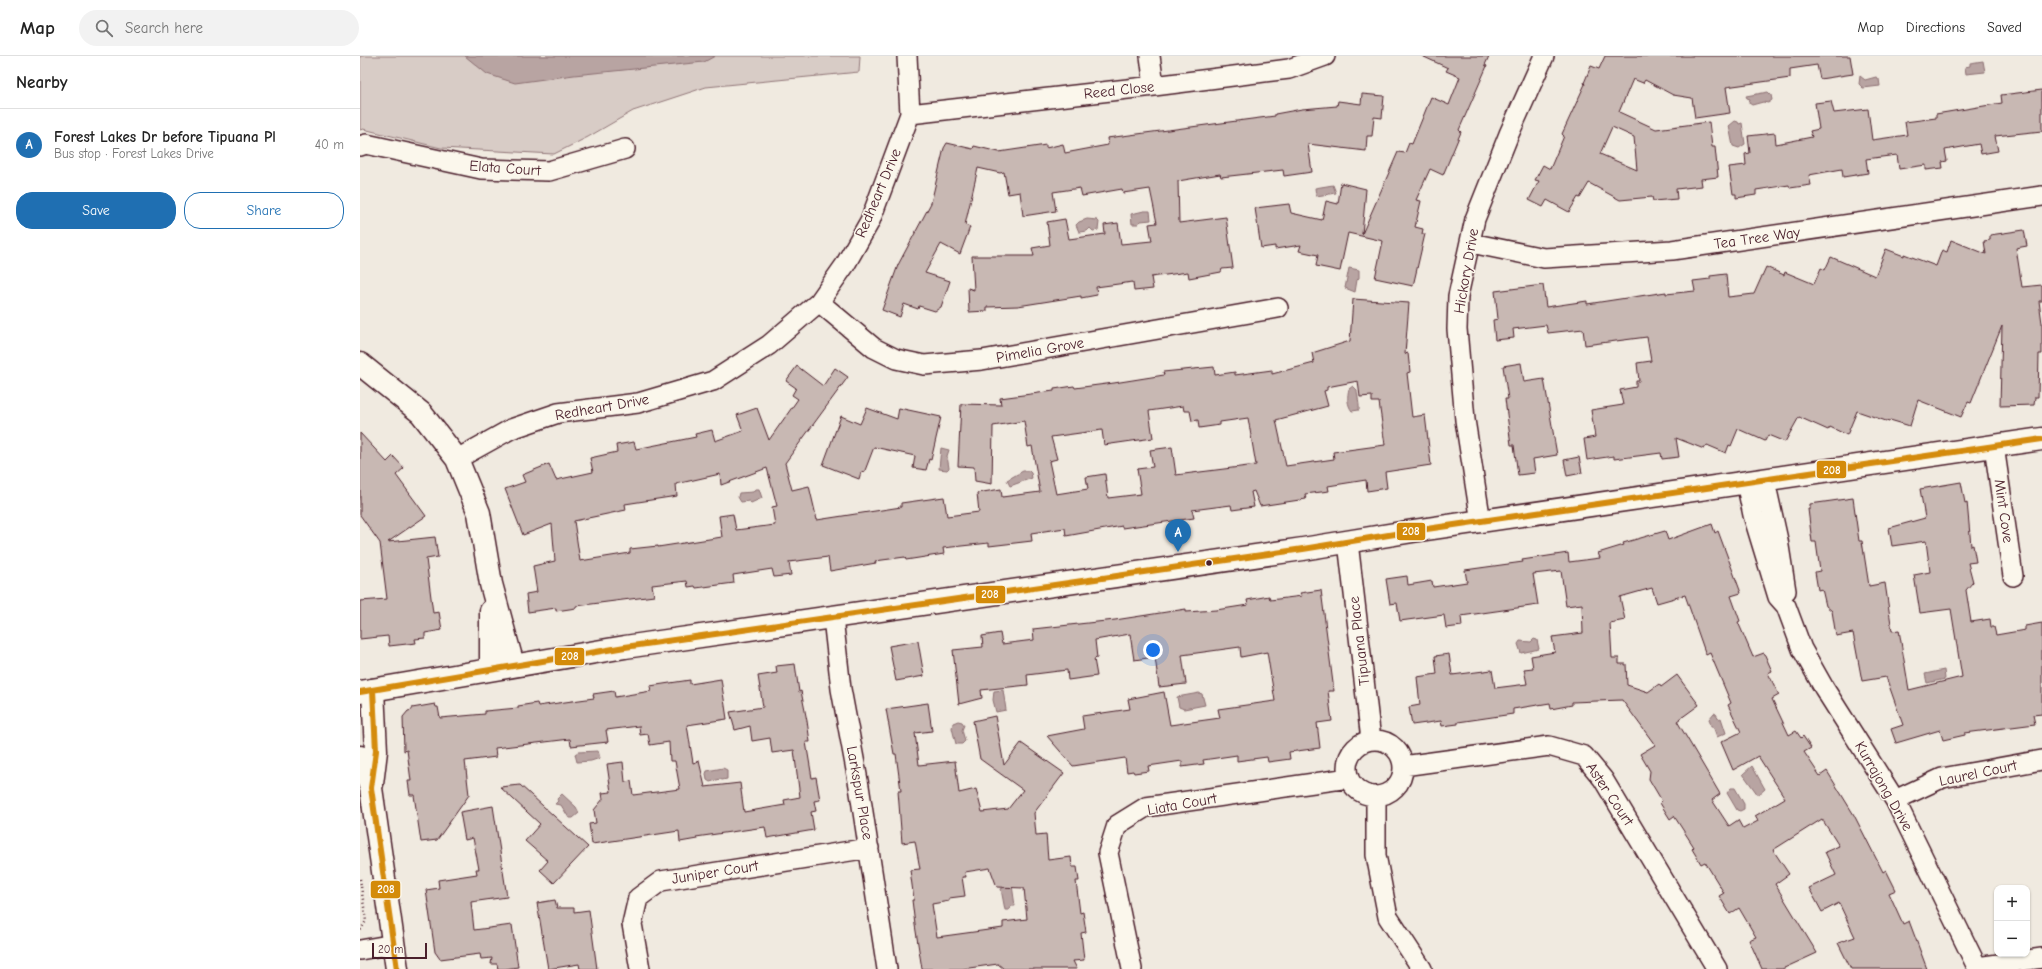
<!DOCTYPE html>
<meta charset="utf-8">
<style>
:root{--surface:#fff;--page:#f2f2f2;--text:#222;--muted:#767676;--line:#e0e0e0;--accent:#1f6fb2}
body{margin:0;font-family:"Comic Neue",sans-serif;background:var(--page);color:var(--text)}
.controls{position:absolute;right:12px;bottom:12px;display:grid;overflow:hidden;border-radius:8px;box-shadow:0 1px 3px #0004}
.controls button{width:36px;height:36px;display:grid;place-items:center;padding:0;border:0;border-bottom:1px solid var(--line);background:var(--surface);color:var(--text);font:20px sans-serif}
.scale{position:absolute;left:12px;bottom:10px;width:55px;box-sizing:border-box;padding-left:4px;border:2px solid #4a1f2b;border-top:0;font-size:11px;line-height:14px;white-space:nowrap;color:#4a1f2b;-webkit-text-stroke:3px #fbf7ec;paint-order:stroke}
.you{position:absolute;left:793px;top:594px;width:14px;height:14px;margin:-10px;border:3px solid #fff;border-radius:50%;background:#1a73e8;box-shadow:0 0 0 6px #1a73e833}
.badge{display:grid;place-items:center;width:26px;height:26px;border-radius:50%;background:var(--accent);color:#fff;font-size:13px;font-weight:700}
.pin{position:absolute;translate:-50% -33px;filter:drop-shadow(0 1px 2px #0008)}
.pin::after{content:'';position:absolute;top:21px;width:14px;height:12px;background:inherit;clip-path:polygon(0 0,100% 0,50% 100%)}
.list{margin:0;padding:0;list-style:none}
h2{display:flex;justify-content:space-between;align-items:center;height:52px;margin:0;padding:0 16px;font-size:17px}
h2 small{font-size:13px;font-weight:400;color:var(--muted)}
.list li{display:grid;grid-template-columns:26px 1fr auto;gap:12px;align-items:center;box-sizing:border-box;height:72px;padding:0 16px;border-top:1px solid var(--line)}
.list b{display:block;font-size:15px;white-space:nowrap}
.list p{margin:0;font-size:13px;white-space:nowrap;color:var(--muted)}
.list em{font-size:13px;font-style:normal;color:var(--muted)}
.actions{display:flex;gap:8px;padding:12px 16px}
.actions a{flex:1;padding:9px 0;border:1px solid var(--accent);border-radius:16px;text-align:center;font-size:14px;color:var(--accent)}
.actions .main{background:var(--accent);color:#fff}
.icon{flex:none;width:22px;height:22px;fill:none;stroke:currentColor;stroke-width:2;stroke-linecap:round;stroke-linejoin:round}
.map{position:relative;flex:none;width:1682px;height:913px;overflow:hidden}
header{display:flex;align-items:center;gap:24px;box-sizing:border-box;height:56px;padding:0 20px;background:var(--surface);border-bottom:1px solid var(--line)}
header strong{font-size:19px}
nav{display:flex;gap:22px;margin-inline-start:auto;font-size:14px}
.search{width:280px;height:36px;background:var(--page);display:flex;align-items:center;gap:10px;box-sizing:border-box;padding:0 14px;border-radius:22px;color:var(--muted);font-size:15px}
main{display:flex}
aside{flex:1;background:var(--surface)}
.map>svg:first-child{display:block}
.green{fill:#d8ccc6;stroke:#917678}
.water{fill:#b8a4a2;stroke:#8c6f72}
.building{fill:#c8b8b3;stroke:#4a1f2b;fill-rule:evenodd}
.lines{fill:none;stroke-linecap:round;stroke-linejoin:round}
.minor-casing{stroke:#4a1f2b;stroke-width:22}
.tertiary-casing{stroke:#4a1f2b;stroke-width:25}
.secondary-casing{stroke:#4a1f2b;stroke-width:25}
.path{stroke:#4a1f2b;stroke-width:2.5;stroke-dasharray:1 3;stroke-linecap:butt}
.minor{stroke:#fbf7ec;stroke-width:19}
.tertiary{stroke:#fbf7ec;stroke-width:22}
.secondary{stroke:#fbf7ec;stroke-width:22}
.bus-1-casing{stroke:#fbf7ec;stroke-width:9}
.bus-1{stroke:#d48b09;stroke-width:6}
.bus-dot{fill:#4a1f2b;stroke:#fbf7ec;stroke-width:1.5}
.labels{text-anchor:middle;stroke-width:3;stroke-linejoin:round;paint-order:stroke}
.street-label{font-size:15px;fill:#4a1f2b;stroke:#fbf7ec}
.line-badge{stroke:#fbf7ec;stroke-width:1.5}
.badge-label{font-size:11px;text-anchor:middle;font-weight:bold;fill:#fff}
</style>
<header>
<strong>Map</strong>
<div class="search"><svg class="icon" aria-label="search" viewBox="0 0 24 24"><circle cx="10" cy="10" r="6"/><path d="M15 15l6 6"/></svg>Search here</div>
<nav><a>Map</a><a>Directions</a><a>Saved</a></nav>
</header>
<main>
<aside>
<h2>Nearby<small></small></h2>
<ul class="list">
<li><span class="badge">A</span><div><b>Forest Lakes Dr before Tipuana Pl</b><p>Bus stop · Forest Lakes Drive</p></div><em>40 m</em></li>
</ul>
<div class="actions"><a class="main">Save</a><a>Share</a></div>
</aside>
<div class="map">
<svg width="1682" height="913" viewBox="0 0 1682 913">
<rect width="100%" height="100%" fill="#f0eae0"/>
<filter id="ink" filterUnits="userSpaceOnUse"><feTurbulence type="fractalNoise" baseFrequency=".025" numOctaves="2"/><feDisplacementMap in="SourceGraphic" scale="8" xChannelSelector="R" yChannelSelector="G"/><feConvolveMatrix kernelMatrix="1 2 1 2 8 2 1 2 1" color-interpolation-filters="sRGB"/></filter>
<g filter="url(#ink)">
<path class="green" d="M0,0H500L499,16L346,31L273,55L228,81L194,98L81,92L3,73L0,74Z"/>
<path class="water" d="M105,0H355L344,6L214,19L155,27L127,18Z
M1623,5L1625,16L1606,18L1605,11L1610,10V7Z
M1500,20L1505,24L1516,21L1519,23L1520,30L1503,32L1499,28Z
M1408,36L1411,39L1412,44L1408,47L1403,46L1392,49L1389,47L1390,43L1387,42L1386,40Z
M1375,65L1378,66L1379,68L1382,67L1385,88L1379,92L1373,90L1369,70Z
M973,129L976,137L956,140L955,132Z
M784,155H790L791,164L781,165L778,168H772L771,158Z
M727,163L737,164L739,166L738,174L733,175L730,172L727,175L719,176L716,169L719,166Z
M989,212L999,214V222L997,224L995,236L985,232Z
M993,330L997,334C997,337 1000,352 999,354L992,355C987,349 987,340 989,333Z
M581,392L589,394L587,400L589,412L587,414L579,413Z
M663,415H669L671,417L672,422L650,430L647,424Z
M395,433H399L402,442L391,447L389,445L381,446L378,441L379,437L393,436Z
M1174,583L1177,584L1179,593L1161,597L1158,588L1160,585L1171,586Z
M1584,614L1585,623L1567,627L1565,618Z
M643,634L646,654L636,656L633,644L634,635Z
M839,637L842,638L845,649L824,653L819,651L817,641Z
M1354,657L1356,658L1359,663L1361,662L1366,677L1357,681L1353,670H1351L1349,663Z
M598,665L602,666L604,669L602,674L605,685L602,688H596L592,672L593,667Z
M238,695L240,702L231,705L217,706L215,698L218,696Z
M1392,710L1405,733L1398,739L1383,718Z
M363,712L367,714V723L362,724L360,723L350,726L347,724L346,718L347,715Z
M1371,732H1375L1384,748V753L1380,755L1377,754L1367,737Z
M202,738L216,751L219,757L213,762H209L201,749L195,748L198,745L197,743Z
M652,829L655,850H650L649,854H645L641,833L646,830Z"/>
<path class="building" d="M1062,0H1129L1125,9L1127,10L1099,74L1101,76L1083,119L1070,113L1056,144L1061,145L1055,171L1063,173L1062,178H1065L1053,230L1015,222L1023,185L988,177L980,215L956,210L958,199L939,195L941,189L915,193V190L901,192L895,152L929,148L931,157L962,164L966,145L978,148L981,127L1006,133L1002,178L1038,96L1045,97L1049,87L1052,88L1071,41L1089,49L1100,21L1086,15L1088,12Z
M1245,0H1490L1493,18L1460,23L1457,9L1430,13V22L1366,31L1370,57L1335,62L1332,42L1313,39L1285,24L1283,27L1273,23L1259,56L1296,73L1349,66L1352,91H1355L1358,121L1341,123L1342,130L1316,133L1317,143L1293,145L1292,141L1260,144L1229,127L1220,142L1218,141L1209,156L1187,144L1183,151L1169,144L1179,125L1175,124L1183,109L1190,113L1204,80L1202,78L1225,28L1224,27L1231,10L1239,13ZM1252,71L1274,81L1277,114L1240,98Z
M1682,34V75L1635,80L1638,95L1621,98L1619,88L1585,94L1587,105L1582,106L1583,112L1566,114V109L1539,113L1537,99L1506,103L1508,117L1483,121L1482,113L1449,119L1451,129L1430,132L1429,129L1396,134V139L1376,142V138H1373L1369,111L1386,109L1385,98L1390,97L1388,80L1415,77L1416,88L1452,81L1450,75L1459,73L1455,47L1471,45L1474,57L1508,53L1512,84L1547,79L1545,66L1576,62V58L1642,47L1641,39Z
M1002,38L1024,40L1022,62L1014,61L1012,80H1007L1006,95L948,88L952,116L924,120L923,114L861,121L860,118L818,125L819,167L866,161L873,212L862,213L861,216L829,222L828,216L791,221L793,233L774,235L773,226L736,231L737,239L721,242V240L658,250L627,251V255L609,256L608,232L614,234L612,200H674L672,192L690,189L687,166L705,163L709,183L745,178L744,169L758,167L761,188L792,185L789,168L797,167L790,133L763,137L762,133L722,140L720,132L693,136L696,155L663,160L660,136L648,138L644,116L640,117L618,112L605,169L610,171L600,198L581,188L565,217L590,225L581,251L575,255L559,250L558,253L544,248L540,261L522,254L538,209L571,147L584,92L587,87L613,93L614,90L639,96L686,89V92L703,88L705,97L748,89L747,82L915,60V58L942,53L977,50L978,45L1001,48Z
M1664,174L1667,190L1656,192L1662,231L1682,229V245H1679L1682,267V298H1679L1678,341H1675L1674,349L1640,350L1642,270L1611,347L1608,346L1601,361L1558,344L1550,370L1530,364L1529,366L1497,355L1487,379L1470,371L1468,374L1439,361L1425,386L1408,379L1405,385L1378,373L1371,390L1369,389L1366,397L1347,389L1344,393L1316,382L1319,401L1302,403L1301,397L1254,403V400L1227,404L1224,383L1235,381L1231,354L1263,349L1260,334L1276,331V325H1279L1277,307L1291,305L1287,281L1225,289L1223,273L1188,277L1186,269L1153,273L1154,282L1135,284L1133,264L1138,263L1135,235L1183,229L1186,251L1227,245V248L1306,236V238L1335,235L1333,225L1350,223V220L1366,218L1368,241L1394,238L1406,211L1424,219L1425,216L1454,228L1461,212L1465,214L1471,201L1515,220L1526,193L1544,200V198L1576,210L1582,194L1587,196L1591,184L1626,198L1624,185L1630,184V179Z
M993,243L1049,247L1045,298L1048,297L1050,316L1047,317L1052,361L1065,359L1071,409L1025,416L1027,432L1007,435L1006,424L968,430L969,435L945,438L946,443L900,450L894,435L891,436L894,451L872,454L871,449L832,454L834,462L762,472V470L706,480L705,472L671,477L672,485L629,490V487L583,492L584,498L546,504L545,501L515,505L516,507L470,515L468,501L429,506L431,519L414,521L412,513L373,519L374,527L336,532L335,530L328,531L327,525L292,529L294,540L216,550V552L196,555V552L168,556L166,538L177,536L173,510L195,505L192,468L163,479L145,433L165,426L162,419L189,408L196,424L233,416L230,402L257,396L256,389L274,386L276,393L336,381L335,378L352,374L355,385L383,375L377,359L397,352L409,384L438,343L432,339L436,332L426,325L437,310L463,330L475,312L488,321L425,407L432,434L449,430L457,464L541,451V447L584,441L587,460L619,456L617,437L641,433L642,441L680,436L672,390L668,391L664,365L633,370L632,428L615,425L614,411L598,410L601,348L641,349L640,342L694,335V333L714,330L715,332L754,327L804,319L803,316L854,311L855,319L875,316V319L912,314V318L954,307L952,297L990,285ZM998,325L1000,341L1012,340V346H1019L1025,389L973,396L974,403L926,410L916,364L968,350L964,335L967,334V331ZM823,350L824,355H830L832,365L838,364L839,372L860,369V366L888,362L896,409L816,419L812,391L790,394L793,411L777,413L781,438L748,442L745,418L726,421L728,433L696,438L689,405L697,403L691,381L742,374L744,389L793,382L789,355ZM407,412L417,450L412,451L415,469L376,474L373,458L359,460L362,481L298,491V490L270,493V497L220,505L214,465L266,454L265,448L317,440L316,428L360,418L361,429Z
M1161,307L1164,326L1184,323L1197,399L1173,403L1175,417L1158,419L1154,389H1151L1145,343H1148L1143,310Z
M507,352L537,363L539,352L581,361L571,404L569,403L566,414L553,412L555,400L514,391L504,417L501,416L499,423L463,409L481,360L500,368Z
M0,377L27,406L33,400L44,412L36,419L66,460L28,486L75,481L78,501L66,503L73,557L79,556L82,574L65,577V582L55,583L56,587L29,590L28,580L0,583V545L27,543L20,487L0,459Z
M1219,401L1222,417L1207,420L1204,404Z
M1601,426L1605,447L1607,446L1611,490L1613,489L1616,506L1608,507L1613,526L1606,534L1611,566L1630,563L1631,571H1634L1636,579L1665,574V570L1682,567V658L1673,659L1675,668L1605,677V679L1583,684L1580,674L1536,687L1531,673L1543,669L1526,621L1502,625L1493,577L1476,580L1472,555L1466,550L1462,533L1458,534L1455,516L1460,515L1456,486H1452L1448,453H1450V448L1493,442L1499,485H1502L1509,530L1525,527L1532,575L1539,574L1549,634L1602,621L1591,553L1560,557L1554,519L1570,516L1566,485L1532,490L1529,472L1565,462L1560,433Z
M1352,468L1355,477L1358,475L1381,537L1371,540L1380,565L1378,566L1393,601L1404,597L1412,615L1408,617L1419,639L1412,643L1429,679L1436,675L1441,682L1443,680L1451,692L1444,696L1460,720L1467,715L1494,759L1523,816L1526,814L1536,834L1529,837L1543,868L1549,865L1567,913H1491L1478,887L1495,881L1479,847L1462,856L1449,832L1476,819L1465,796L1479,790L1462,763L1413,794L1429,818L1415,828L1457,897L1422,913H1402L1389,884L1396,881L1379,852L1370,858L1359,840L1364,837L1345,806L1341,808L1332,793L1334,791L1314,760L1310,763L1300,747L1302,745L1289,723L1290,715L1280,698L1295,689L1262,644L1212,646V649L1191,653L1190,647L1153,653V658L1098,666V668L1082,670L1081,665L1052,669L1049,651L1060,649L1057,621L1077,618L1075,600L1089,598L1092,619L1132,614L1135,632L1167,628L1164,613L1173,612L1171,600L1195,596L1192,581L1223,577L1222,548L1206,550L1201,515L1173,518L1178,549L1101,560L1102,570L1086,572L1084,559L1040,565L1037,547L1030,548L1026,523L1047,520L1048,529L1072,525L1073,531L1107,526L1105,514L1163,506L1162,504L1208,497L1209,506L1240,502L1238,497L1264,489L1263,487L1305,475L1308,484ZM1292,532L1297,547L1325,539L1346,599L1350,597L1371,647L1368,649L1381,676L1361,686L1373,714L1398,700L1425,742L1395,760L1398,765L1383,773L1378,764L1369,770L1352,744L1360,738L1317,665L1339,649L1317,619L1301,631L1299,628L1288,636L1267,629L1266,608H1259V602H1252L1250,567L1265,564L1260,541Z
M961,534L974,635H968L972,665L957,667L960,692L929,696L930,703L908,706L907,701L877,705V699L843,704L844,708L822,711V705L788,710L789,715L774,717L773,715L767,716L765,702L713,710L687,680L724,673L722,660L770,653L768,643L804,636L810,669L860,662L858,653L915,645L907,596L881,601L880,591L822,599L826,628L799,631L795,601L774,604L770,578L735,584L737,602L734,603L737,620L708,624L707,614L667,619L668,629L621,634L622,642L599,648L593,594L623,591L622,580L640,577L642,588L674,584L673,573L755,564L826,553V556L856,554L888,549L887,544L909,540L910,544L942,540L940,537Z
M558,585L564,620L536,625L529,590Z
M435,608L439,636L441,635L447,665L450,686H446L452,722L456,721L460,744L454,745L456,755L451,756L454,774L407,782L405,771L336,781L337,783L320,786L319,775L232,788L229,768L236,767L234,754L243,743L242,737L251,736L247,708L263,706L265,726L271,725L273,739L320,733L315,705H310L309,686L290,689L288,678L280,679L279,670L246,674L248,686L211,690L210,683L135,692L136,701L105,705L109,739L77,784L61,786L54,739H50L48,725H51L47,694L44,695L43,661L48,655L52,654V652L75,648L76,651H78L80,662L125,658V655L158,652V650L177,647L178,650L205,646L234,642L233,638L254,635L255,641L291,635L290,630L330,624V628L361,623L367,663L327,669L333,707L339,705L345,731L380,727L384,756L425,749L424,744L440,741L434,694L412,697L410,682L392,685L390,670L375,674L370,656L403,651L398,620L417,617L416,610Z
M568,647L572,675L555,677L559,709L595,705L599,737L616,733L622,756L648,753L663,734L620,703L613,665L635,660L644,709L661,687L704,717L674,757L676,779L686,778L688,804L711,801L712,811H717L719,825H716L720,857L723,856L726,876L721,877L724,904L713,905L717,913H644L638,908L602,913H562L555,869L552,844H554L550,814L560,813L555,785L542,787L538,735H541L536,698H534L526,653ZM630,812L637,831L664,832L667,863L643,866V872L577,881L572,848L589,845V842L605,840L602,821H606L605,816Z
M160,729L228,791L194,827L180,814L188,805L165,785L180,768L140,731Z
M133,750L147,841L111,846L114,874L152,869L158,911L145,913H138L137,908H131L132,902L121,903L120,898L80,903L75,896L66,834L79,832L78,824L117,818L116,813H119L113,782L105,784L100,756Z
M195,844L197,852H214V856L229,854L237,913H220L219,908L188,913L177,847Z"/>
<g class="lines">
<defs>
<path id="minor" d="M790,0L794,30
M550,58L794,30L929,13L965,0
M0,90L6,88L121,113L189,115L265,93
M1111,187L1184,202L1312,194L1682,140
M459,246L514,292L536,303L564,309L622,304L918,252
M1634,390L1653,520
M97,403L151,373L198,357L278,347L353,325L409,289L459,246L485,209L510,165L550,58L547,0
M1405,425L1418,484L1426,535
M1386,426L1393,459L1418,541L1426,550L1442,593L1464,632L1535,744L1618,913
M1121,466L1105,364L1097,273L1098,240L1115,163L1149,78L1184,0
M988,486L1011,684
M473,562L481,633L499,730L527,913
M987 712a28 28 0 1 1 56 0a28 28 0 1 1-56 0Z
M1043,710L1189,690L1224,700L1243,723L1357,913
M1016,741V799L1028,861L1062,913
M1535,744L1582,722L1682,704
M0,894L34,888
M1617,911L1682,902
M280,913L272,868L278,842L301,825L509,792
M772,913L748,797L757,769L786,751L989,722"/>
<path id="tertiary" d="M0,308L61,357L97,403L119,457L131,528L153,609
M131,555V613
M0,701L11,732L37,913
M12,728L16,695L13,634"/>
<path id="secondary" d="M0,636L265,591L943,493L1053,475L1682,383"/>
</defs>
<use href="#minor" class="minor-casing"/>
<use href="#tertiary" class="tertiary-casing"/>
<use href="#secondary" class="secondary-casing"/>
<path class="path" d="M0,823L6,865L0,875"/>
<use href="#minor" class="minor"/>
<use href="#tertiary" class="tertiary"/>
<use href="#secondary" class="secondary"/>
<defs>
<path id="bus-1" d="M13,634L16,695L11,732L37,913
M0,636L265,591L943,493L1053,475L1682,383"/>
</defs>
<use href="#bus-1" class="bus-1-casing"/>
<use href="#bus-1" class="bus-1"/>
</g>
</g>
<circle class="bus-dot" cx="849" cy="507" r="3.5"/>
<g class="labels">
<g class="street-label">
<text transform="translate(759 34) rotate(-6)" y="5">Reed Close</text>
<text transform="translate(145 112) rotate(4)" y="5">Elata Court</text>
<text transform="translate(518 137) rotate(-67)" y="5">Redheart Drive</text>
<text transform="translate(1397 182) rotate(-8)" y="5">Tea Tree Way</text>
<text transform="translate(1106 215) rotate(-80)" y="5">Hickory Drive</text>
<text transform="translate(680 294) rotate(-10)" y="5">Pimelia Grove</text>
<text transform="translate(242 351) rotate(-10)" y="5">Redheart Drive</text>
<text transform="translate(1644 455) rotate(82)" y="5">Mint Cove</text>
<text transform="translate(999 585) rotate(-97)" y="5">Tipuana Place</text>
<text transform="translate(1618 717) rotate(-12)" y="5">Laurel Court</text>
<text transform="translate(1524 730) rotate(60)" y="5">Kurrajong Drive</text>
<text transform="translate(500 737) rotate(80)" y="5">Larkspur Place</text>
<text transform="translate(1250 738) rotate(56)" y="5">Aster Court</text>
<text transform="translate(822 748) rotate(-10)" y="5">Liata Court</text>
<text transform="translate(355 816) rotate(-9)" y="5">Juniper Court</text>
</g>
</g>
<g class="line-badge">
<rect x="1456" y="404" width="31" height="19" rx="4" fill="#d48b09"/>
<rect x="1036" y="466" width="30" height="19" rx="4" fill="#d48b09"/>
<rect x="615" y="529" width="31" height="19" rx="4" fill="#d48b09"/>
<rect x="194" y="591" width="31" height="19" rx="4" fill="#d48b09"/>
<rect x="10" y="824" width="31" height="19" rx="4" fill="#d48b09"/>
</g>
<g class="badge-label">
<text x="1472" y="418">208</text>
<text x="1051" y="479">208</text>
<text x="630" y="542">208</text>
<text x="210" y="604">208</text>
<text x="26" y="837">208</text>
</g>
</svg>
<div class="controls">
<button>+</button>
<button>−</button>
</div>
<div class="scale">20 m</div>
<div class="you"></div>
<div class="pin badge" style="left:818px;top:496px">A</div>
</div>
</main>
